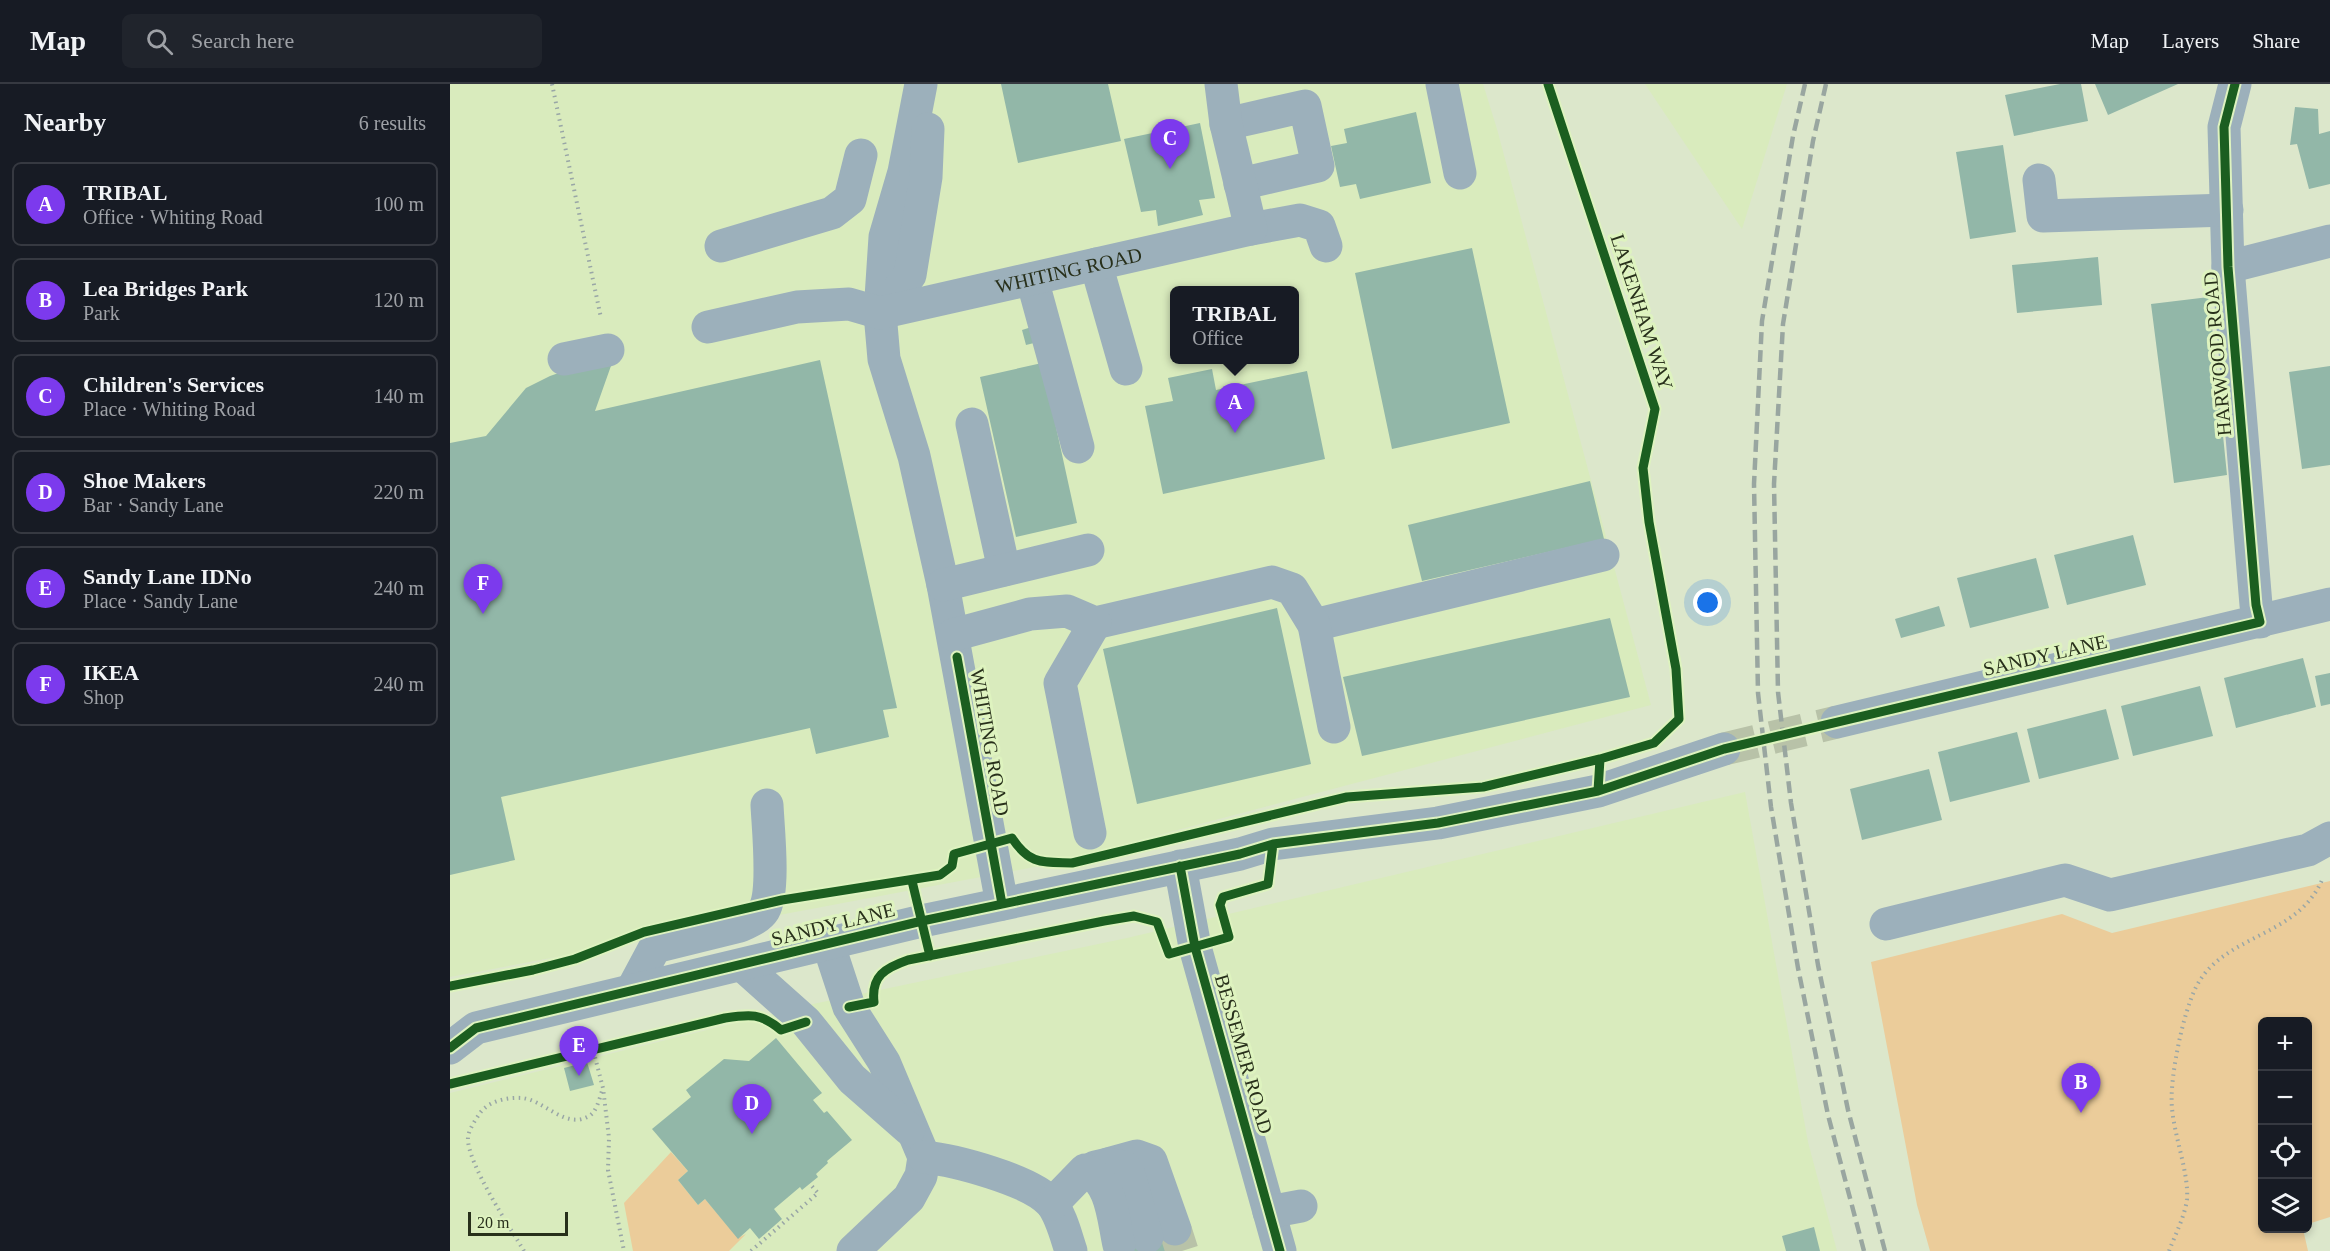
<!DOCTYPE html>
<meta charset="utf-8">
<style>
:root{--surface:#171b24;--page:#20242c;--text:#f1f3f6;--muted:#9ea1a6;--line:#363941;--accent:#7c3aed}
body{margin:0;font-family:Georgia,serif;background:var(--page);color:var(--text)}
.controls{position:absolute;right:18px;bottom:18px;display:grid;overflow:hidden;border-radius:9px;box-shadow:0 3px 9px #0003}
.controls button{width:54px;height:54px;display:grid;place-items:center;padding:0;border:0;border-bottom:2px solid var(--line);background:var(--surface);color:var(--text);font:30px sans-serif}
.scale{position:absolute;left:18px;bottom:15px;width:100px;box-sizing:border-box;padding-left:6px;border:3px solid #28301b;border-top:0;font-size:16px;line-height:21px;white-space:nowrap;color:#28301b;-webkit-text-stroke:4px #def3bf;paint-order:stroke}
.you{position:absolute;left:1258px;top:519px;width:21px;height:21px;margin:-15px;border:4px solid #fff;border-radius:50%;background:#1a73e8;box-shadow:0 0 0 9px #1a73e833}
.badge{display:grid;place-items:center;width:39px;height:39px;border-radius:50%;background:var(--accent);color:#fff;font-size:20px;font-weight:700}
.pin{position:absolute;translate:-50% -50px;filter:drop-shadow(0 2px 3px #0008)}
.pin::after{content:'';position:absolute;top:32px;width:21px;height:18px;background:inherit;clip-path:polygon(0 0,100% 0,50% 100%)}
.popup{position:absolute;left:720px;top:202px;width:129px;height:78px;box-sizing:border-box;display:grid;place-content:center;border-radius:9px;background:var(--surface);filter:drop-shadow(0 2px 4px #0005);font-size:20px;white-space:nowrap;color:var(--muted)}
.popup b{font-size:22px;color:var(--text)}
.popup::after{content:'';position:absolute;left:50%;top:100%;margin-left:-12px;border:12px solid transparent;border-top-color:var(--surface)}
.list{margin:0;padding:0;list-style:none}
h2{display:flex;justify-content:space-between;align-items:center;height:78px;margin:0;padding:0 24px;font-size:26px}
h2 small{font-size:20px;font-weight:400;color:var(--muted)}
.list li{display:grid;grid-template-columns:39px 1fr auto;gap:18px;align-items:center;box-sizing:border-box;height:84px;margin:0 12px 12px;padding:0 12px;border:2px solid var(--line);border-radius:9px}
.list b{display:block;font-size:22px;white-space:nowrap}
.list p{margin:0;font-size:20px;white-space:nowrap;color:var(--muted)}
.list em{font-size:20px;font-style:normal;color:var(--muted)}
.icon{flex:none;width:33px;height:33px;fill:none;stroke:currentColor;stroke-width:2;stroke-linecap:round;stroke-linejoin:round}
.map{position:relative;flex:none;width:1880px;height:1167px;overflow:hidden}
header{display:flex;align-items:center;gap:36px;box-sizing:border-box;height:84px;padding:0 30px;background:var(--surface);border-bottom:2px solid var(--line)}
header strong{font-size:28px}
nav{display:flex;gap:33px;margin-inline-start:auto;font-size:21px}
.search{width:420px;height:54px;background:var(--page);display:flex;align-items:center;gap:15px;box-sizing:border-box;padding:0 21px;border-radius:9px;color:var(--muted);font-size:22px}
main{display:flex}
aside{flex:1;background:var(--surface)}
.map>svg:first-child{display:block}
.built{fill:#d9ebbd;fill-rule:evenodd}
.green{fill:#ebcc9a}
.building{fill:#92b7a8}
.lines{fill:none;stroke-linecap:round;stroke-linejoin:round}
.minor-tunnel{stroke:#b8c2a8;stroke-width:33;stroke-dasharray:33 16;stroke-linecap:butt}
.path{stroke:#99a6a6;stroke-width:4;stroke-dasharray:1.5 4.5;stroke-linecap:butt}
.minor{stroke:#9cb0bb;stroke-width:33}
.rail{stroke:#99a6a0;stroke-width:4.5;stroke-dasharray:12 6;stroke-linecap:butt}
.cycleway-casing{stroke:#def3bf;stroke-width:13}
.cycleway{stroke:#1b5e20;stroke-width:9}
.labels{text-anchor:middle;stroke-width:6;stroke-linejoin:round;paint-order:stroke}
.street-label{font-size:20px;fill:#28301b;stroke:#def3bf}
</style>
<header>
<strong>Map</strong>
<div class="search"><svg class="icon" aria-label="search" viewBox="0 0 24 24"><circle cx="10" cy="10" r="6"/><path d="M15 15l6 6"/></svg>Search here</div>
<nav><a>Map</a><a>Layers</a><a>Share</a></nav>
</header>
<main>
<aside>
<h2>Nearby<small>6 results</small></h2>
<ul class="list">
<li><span class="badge">A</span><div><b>TRIBAL</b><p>Office · Whiting Road</p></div><em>100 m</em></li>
<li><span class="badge">B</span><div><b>Lea Bridges Park</b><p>Park</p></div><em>120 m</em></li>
<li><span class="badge">C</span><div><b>Children's Services</b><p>Place · Whiting Road</p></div><em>140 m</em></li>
<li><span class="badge">D</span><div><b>Shoe Makers</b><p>Bar · Sandy Lane</p></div><em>220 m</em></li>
<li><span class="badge">E</span><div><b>Sandy Lane IDNo</b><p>Place · Sandy Lane</p></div><em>240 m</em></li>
<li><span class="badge">F</span><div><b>IKEA</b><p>Shop</p></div><em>240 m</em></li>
</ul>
</aside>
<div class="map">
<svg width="1880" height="1167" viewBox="0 0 1880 1167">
<rect width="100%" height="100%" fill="#dce7cb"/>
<path class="built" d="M0,0H1033L1047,45L1201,621L595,781L0,893ZM725,206H845V276H725Z
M1195,0H1337L1292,145Z
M1295,708L1358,1058L1387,1167H0V1009L363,920L677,854Z"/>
<path class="green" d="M1880,797V1133L1858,1140V938H1812V1144L1853,1145L1858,1167H1480L1467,1121L1421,878L1612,830L1662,849Z
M221,1068L238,1087L228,1096L248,1121L255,1115L288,1154L296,1150L279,1167H183L174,1119Z"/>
<path class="building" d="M551,0H658L671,57L568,79Z
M1610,0H1631L1638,37L1564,52L1555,11Z
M1645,0H1728L1658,31Z
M1845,23L1868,25L1869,50L1880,47V100L1859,105L1847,60L1840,61Z
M966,28L981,99L910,115L906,100L890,103L881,62L897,59L894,45Z
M750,39L765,114L749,116L753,131L708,142L706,126L691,128L674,55Z
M1553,61L1566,148L1520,155L1506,68Z
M1022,164L1060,339L942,365L905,189Z
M1648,173L1652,221L1567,229L1562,181Z
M1759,213L1777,391L1724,399L1701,220Z
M588,241L592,257L576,261L572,246Z
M370,276L447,624L433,626L439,653L366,670L360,644L51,713L65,776L0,791V359L36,352L76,304L100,292L126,283L162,279L145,327Z
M592,279L627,439L566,453L530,293Z
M1880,282V381L1852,385L1839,288Z
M762,285L766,306L857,287L875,375L713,410L695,322L723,317L718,294Z
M1140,397L1154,455L972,497L958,441Z
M1683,451L1696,501L1617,521L1604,471Z
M1586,474L1599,524L1520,544L1507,494Z
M1489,522L1495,542L1451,554L1445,535Z
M827,524L861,680L687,720L653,565Z
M1160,534L1180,613L912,672L893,593Z
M1853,574L1866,623L1786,644L1774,594Z
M1880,589V620L1871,622L1865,592Z
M1750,602L1763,652L1683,672L1671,622Z
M1656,625L1669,675L1589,695L1577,645Z
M1567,648L1580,698L1500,718L1488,668Z
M1479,685L1492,736L1412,756L1400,705Z
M326,954L372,1009L363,1016L374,1029L377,1027L402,1056L377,1077L378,1079L366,1090L368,1093L352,1106L350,1103L324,1125L332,1135L309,1155L300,1144L288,1155L255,1115L248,1121L228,1096L238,1087L202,1045L241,1013L236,1006L274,975L299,977Z
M137,978L144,1001L120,1007L114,984Z
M1364,1143L1370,1167H1336L1332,1152Z
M718,1147L724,1167H658Z"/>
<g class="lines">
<path class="minor-tunnel" d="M1274,665L1387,638
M725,1145L732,1167"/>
<path class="path" d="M102,0L151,234
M139,950L153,1004L159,1054L158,1086L174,1167
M74,1167C61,1145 16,1078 18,1053C19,1045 26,1035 30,1029C39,1017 57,1013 72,1014C94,1016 116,1046 139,1032C147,1028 150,1012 153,1004
M301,1167L368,1109L360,1100
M1719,1167C1725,1151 1735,1132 1737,1115C1739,1090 1724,1051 1722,1024C1719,996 1733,929 1746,903C1773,850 1847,854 1872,796"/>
<g class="minor">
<path d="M471,0L454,88L435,153L430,229L434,275L464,372L493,501L552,820"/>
<path d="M992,0L1010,89"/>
<path d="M1785,0L1774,43L1778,183L1806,521L1810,538"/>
<path d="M776,40L855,22L868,82L790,100"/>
<path d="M1589,96L1593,132L1777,126"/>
<path d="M801,145L850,136L869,142L876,162"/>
<path d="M271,162L382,129L400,115L411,71"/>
<path d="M646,180L676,285"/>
<path d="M1778,183L1880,157"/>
<path d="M582,195L628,363"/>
<path d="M430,229L460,191L476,93L478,45"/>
<path id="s1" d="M258,243L347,223L399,220L430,229L801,145L776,40L771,0"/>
<path d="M114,275L158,266"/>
<path d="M522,340L554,486"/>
<path d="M493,501L638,466"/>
<path d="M864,541L1153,471"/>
<path d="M503,551L580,530L617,527L645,539L822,498L842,505L864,541L884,643"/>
<path d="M1387,638L1880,520"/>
<path d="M640,749L610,599L645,539"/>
<path d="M730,782L745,863L830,1167"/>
<path d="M1436,840L1615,796L1660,811L1858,766L1880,754"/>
<path d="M378,859L399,923L434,978L474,1073L471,1092L459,1114L403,1167"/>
<path d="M292,881L356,938L402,995L459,1045"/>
<path d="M182,906L205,863L290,842C299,838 309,834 314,826C325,807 318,744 317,721"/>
<path d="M0,964L26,944L472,837L790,770L823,760L988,739L1148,707L1274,665"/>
<path d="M474,1073C504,1076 581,1096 601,1119C611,1131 616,1152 621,1167"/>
<path d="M658,1080L687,1072L701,1077L725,1145"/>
<path d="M645,1083L658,1080L674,1083L679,1091L697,1153"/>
<path d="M602,1120L635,1086C662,1097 663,1134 669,1161"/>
<path d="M819,1128L851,1122"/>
</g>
<path class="rail" d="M1355,0L1343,52L1312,237L1304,400L1308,609L1321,723L1348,884L1378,1031L1414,1167
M1376,0L1363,57L1333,240L1324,400L1328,608L1341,719L1368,881L1398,1026L1435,1167"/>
<defs>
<path id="cycleway" d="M1098,0L1205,325L1193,384L1199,438L1226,585L1229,635L1204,659L1150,675L1148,707
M507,573L552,820
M730,782L745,863L830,1167
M462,797L480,872
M0,902L83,886L125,875L194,848L332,816L490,791L502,782L504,770L562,754C580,781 592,778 622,779L897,713L1033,703L1150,675
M399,923L424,918C421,892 435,884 458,876L654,837L684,832L707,838L719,870L779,853L770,821L773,813L818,800L823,760
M0,964L26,944L472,837L790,770L823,760L988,739L1148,707L1274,665L1810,538L1806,521L1778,183L1774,43L1785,0
M0,1000L275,934C300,930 311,929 331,946L356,938"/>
</defs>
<use href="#cycleway" class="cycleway-casing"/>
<use href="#cycleway" class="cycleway"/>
</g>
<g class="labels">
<g class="street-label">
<text dy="7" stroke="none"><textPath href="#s1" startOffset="369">WHITING ROAD</textPath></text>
<text transform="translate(1192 228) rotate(72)" y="7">LAKENHAM WAY</text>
<text transform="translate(1767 270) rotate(-95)" y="7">HARWOOD ROAD</text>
<text transform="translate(1595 571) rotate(-13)" y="7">SANDY LANE</text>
<text transform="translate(540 658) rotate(80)" y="7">WHITING ROAD</text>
<text transform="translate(383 840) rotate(-14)" y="7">SANDY LANE</text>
<text transform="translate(794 970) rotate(74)" y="7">BESSEMER ROAD</text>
</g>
</g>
</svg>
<div class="controls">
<button>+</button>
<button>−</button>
<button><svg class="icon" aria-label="locate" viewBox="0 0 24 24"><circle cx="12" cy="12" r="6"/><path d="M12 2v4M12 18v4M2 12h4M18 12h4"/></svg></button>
<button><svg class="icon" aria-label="layers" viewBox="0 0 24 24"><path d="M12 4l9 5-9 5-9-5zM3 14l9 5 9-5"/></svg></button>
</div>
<div class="scale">20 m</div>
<div class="you"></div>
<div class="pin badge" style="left:785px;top:349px">A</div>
<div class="popup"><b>TRIBAL</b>Office</div>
<div class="pin badge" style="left:1631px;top:1029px">B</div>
<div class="pin badge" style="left:720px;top:85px">C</div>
<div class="pin badge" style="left:302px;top:1050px">D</div>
<div class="pin badge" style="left:129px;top:992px">E</div>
<div class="pin badge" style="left:33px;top:530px">F</div>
</div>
</main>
